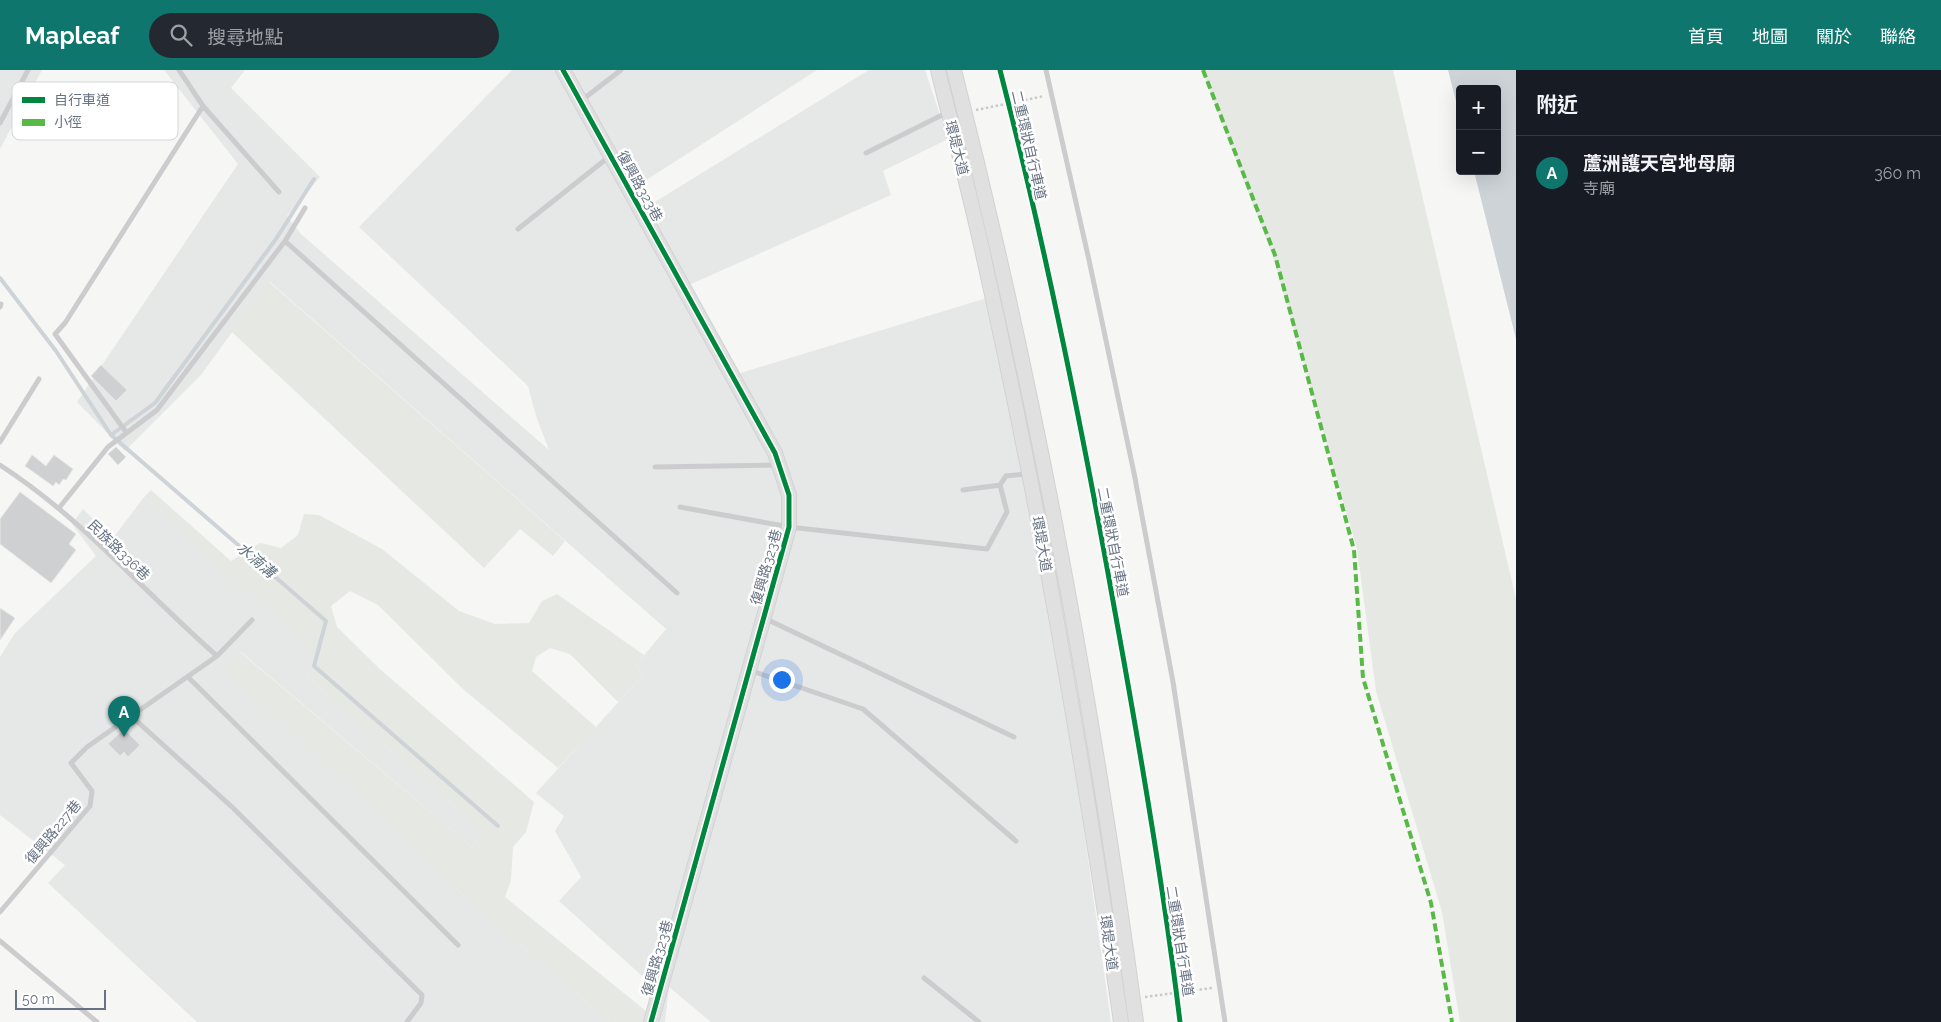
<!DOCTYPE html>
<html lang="zh-TW">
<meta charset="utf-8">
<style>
:root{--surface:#171b24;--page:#242831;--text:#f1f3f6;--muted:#9ea1a6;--line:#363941;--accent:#0f766e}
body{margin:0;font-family:Raleway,"Noto Sans TC",sans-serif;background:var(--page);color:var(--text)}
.controls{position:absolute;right:15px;top:15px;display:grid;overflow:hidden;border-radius:5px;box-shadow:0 5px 20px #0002}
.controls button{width:45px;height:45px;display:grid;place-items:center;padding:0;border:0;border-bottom:1px solid var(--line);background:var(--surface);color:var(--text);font:25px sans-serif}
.scale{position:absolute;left:15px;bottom:12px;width:91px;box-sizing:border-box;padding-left:5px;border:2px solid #677283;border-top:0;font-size:14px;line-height:18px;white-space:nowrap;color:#677283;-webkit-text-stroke:4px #fff;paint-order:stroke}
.you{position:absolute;left:781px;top:609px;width:18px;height:18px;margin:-12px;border:4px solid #fff;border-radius:50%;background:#1a73e8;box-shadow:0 0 0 8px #1a73e833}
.badge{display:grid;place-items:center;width:32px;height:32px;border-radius:50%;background:var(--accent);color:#fff;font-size:16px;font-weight:700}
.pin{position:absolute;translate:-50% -41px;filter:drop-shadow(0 1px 2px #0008)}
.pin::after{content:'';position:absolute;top:26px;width:18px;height:15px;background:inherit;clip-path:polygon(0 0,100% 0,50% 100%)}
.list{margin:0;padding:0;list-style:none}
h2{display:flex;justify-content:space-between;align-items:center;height:65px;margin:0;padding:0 20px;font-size:21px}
h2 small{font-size:16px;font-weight:400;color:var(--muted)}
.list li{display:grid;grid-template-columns:32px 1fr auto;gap:15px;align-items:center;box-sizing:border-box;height:75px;padding:0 20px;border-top:1px solid var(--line)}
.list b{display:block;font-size:19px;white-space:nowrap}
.list p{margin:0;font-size:16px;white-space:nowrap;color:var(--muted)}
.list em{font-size:16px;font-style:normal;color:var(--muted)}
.icon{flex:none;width:28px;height:28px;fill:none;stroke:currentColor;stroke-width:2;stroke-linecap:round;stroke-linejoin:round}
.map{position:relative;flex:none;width:1516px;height:952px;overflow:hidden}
header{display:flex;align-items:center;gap:30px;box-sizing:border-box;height:70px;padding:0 25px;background:var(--accent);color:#fff}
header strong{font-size:24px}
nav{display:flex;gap:28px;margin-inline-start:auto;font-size:18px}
.search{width:350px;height:45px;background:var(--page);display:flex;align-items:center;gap:12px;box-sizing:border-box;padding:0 18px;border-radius:28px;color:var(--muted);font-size:19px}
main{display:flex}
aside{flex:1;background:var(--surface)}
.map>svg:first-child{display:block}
.built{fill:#e6e7e7}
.green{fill:#e5e8e3}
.water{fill:#cdd3d7}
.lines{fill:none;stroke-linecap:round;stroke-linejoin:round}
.stream{stroke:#cdd3d7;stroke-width:4}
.building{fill:#cfd0d1;stroke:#e5e5e4}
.secondary-casing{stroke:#d2d2d3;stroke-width:16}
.path{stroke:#c9caca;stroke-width:2.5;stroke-dasharray:2.5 2.5;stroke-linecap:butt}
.lane{stroke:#ccccce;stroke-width:5}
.secondary{stroke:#e0e0e1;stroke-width:14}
.quiet{stroke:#58b947;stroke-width:4;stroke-dasharray:8 4;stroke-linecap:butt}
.cycleway-casing{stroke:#fff;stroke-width:8}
.cycleway{stroke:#00873e;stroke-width:5}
.labels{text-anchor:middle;stroke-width:5;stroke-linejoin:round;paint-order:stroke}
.street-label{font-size:14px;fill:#677283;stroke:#fff}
.water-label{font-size:15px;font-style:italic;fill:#63737f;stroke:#fff}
.key{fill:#fff;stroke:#d1d5da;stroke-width:1}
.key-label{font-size:14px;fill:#677283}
</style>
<header>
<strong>Mapleaf</strong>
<div class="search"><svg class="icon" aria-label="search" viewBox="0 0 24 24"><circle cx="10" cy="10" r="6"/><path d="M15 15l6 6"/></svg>搜尋地點</div>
<nav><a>首頁</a><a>地圖</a><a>關於</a><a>聯絡</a></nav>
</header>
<main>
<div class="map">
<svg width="1516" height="952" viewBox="0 0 1516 952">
<rect width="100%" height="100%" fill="#f6f6f5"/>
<path class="built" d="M0,0H42L0,79Z
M164,0H245L231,18L320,107L287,146L301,164L549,380L536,346L528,316L359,157L512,0H817L634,118L645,138L869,0H925L948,69L883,101L891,125L689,215L734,305L987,228L1030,446L1075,697L1111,952H711L669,917L665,952H644L652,915L559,831L581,807L555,761L564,746L536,723L642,606L636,595L666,559L269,211L201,305L125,381L77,332L238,94Z
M144,427L323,589L307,607L482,760L472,777L241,582L226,598L445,809L609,952H197L48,813L65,795L0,745V587L15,563L96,486L72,454L83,439L113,468Z"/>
<path class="green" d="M1202,0H1393L1516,529V952H1460L1442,842L1376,621L1357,479L1273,187Z
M268,211L565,471L553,486L520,459L484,498L232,262Z
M151,420L231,491L260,473L281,478L298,465L304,444L319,445L382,479L459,541L495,554L529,553L542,531L557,524L644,585L636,595L642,606L618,632L570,584L550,578L536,587L532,601L596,657L558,698L463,619L378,535L350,521L331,536L337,557L381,600L534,732L526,762L513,777L511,810L505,827L646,941L644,952H609L445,809L225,598L240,582L472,777L482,760L307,607L322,589L144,427Z"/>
<path class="water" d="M1448,0H1516V269L1474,101H1497V19H1460V47Z"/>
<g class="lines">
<path class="stream" d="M0,208L56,281L111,365L326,551L314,596L498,756
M111,365L155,333L276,169L314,109"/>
</g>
<path class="building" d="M101,295L127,320L116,331L91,306Z
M116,377L126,387L118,395L108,384Z
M32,385L46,396L54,385L73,399L66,410L63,409L59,415L56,412L53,416L25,396Z
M20,422L76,464L69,474L76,480L51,513L0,474V449Z
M0,538L15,548L0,570Z
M124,659L140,675L128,687L124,682L120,686L108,674Z"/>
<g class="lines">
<defs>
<path id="secondary" d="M563,0L775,383L789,425V457L651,952
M938,0C952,58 968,116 981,175C1039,432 1084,692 1121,952
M954,0C1034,313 1093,632 1136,952"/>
</defs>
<use href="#secondary" class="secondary-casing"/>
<path class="path" d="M976,40L1044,26
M1145,927L1212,918"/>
<path class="lane" d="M179,0L203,36L279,122
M1046,0L1089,190L1134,403L1173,612L1225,952
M582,30L621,0
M0,53L28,0
M866,83L948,42
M518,159L610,86
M285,171L677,523
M0,237L1,234
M126,362L55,264L65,253L203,36
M0,372L39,309
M0,395C81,447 145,523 217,586
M655,397L777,395
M963,420L1000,415
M680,437L789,457L987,479L1007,442L1000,415L1006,406L1027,404
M59,438L108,377L157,340L285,171L305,138
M764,548L1014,667
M749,600L863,639L1016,771
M189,608L458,875
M130,645L232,737L422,925L421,933L407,952
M0,842L90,736L92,721L71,693L87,677L217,586L252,550
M0,871L97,952
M924,908L979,952"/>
<use href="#secondary" class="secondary"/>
<path class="quiet" d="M1203,0L1275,185L1354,480L1363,608L1431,833L1452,952"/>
<defs>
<path id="cycleway" d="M563,0L775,383L789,425V457L651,952
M1000,0C1047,182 1084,367 1117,553C1141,685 1164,818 1180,952"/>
</defs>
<use href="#cycleway" class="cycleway-casing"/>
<use href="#cycleway" class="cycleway"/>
</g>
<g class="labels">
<g class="street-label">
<text transform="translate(1029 75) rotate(77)" y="5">二重環狀自行車道</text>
<text transform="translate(957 78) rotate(76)" y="5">環堤大道</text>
<text transform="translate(640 116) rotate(61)" y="5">復興路323巷</text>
<text transform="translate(1113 472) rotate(79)" y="5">二重環狀自行車道</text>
<text transform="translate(1042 474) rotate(80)" y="5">環堤大道</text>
<text transform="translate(119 480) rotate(44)" y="5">民族路336巷</text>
<text transform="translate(766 497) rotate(-74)" y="5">復興路323巷</text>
<text transform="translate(53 762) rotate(-50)" y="5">復興路227巷</text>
<text transform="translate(1180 871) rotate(81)" y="5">二重環狀自行車道</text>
<text transform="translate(1109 873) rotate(82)" y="5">環堤大道</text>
<text transform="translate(657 888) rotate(-74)" y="5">復興路323巷</text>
</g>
<g class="water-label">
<text transform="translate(256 490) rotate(41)" y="5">水湳溝</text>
</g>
</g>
<rect x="12" y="12" width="166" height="58" rx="8" class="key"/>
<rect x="22" y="27" width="23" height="6" fill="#00873e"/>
<rect x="22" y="49" width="23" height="7" fill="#58b947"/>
<g class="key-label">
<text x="54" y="35">自行車道</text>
<text x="54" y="57">小徑</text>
</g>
</svg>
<div class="controls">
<button>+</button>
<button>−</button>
</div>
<div class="scale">50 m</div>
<div class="you"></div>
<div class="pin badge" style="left:124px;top:667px">A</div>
</div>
<aside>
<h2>附近<small></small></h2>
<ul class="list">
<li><span class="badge">A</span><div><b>蘆洲護天宮地母廟</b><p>寺廟</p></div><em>360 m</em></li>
</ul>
</aside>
</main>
